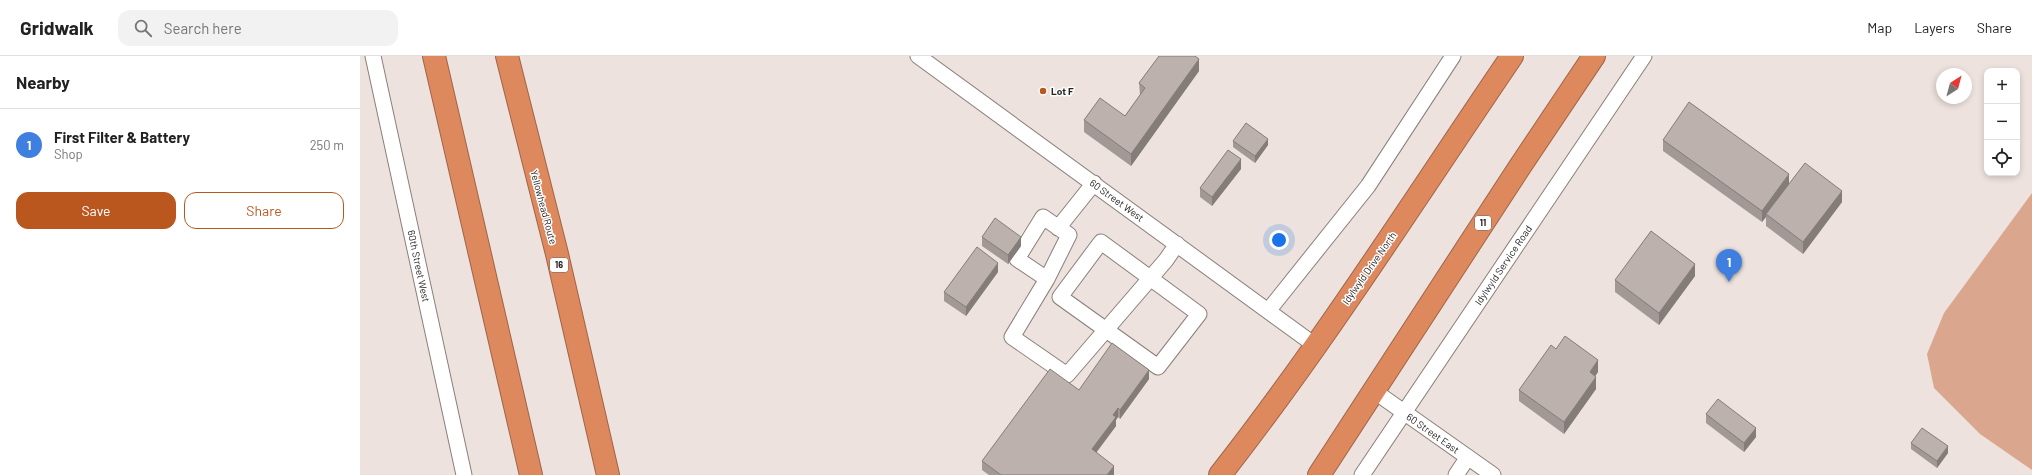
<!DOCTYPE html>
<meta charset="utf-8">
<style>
:root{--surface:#fff;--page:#f2f2f2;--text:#222;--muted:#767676;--line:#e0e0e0;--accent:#ba571f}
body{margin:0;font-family:Barlow,sans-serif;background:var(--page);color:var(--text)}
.controls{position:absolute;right:12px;top:12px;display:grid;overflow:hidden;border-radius:8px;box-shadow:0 2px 6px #0003}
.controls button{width:36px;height:36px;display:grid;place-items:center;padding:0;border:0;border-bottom:1px solid var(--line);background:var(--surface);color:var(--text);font:20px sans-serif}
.compass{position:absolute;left:1576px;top:12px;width:36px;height:36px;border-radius:50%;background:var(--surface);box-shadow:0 2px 6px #0003;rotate:36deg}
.you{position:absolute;left:919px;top:184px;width:14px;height:14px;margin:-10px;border:3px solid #fff;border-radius:50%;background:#1a73e8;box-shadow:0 0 0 6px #1a73e833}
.badge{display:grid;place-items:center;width:26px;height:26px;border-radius:50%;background:var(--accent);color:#fff;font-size:13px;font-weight:700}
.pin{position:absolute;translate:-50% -33px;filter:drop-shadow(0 1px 2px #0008)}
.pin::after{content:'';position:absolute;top:21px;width:14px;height:12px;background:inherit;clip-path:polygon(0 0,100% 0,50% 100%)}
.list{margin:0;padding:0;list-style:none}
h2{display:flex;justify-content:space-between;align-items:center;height:52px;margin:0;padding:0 16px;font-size:17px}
h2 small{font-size:13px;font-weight:400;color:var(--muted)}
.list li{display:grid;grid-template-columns:26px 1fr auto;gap:12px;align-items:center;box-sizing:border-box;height:72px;padding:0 16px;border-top:1px solid var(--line)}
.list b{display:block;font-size:15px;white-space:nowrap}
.list p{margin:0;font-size:13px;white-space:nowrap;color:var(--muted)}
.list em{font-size:13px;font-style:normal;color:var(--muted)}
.actions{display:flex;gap:8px;padding:12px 16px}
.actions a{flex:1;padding:9px 0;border:1px solid var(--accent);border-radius:12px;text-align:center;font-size:14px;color:var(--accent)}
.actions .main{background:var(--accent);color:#fff}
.icon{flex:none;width:22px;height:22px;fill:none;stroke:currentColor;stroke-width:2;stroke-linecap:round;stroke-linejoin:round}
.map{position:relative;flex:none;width:1672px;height:419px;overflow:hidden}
header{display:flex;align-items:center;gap:24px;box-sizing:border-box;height:56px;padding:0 20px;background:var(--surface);border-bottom:1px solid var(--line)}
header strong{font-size:19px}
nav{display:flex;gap:22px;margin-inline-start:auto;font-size:14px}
.search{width:280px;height:36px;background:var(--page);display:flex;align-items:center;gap:10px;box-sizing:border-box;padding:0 14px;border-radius:12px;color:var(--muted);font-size:15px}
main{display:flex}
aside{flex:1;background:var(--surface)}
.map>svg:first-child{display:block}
.water{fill:#dba68e}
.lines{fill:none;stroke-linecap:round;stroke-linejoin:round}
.minor-casing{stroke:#897f7b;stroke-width:17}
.highway-casing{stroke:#9e6549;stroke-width:24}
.minor{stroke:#fff;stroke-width:15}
.highway{stroke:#de885e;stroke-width:22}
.wall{fill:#a29895}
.shaded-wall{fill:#847c79}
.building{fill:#bcb1ad;stroke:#847c79}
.poi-dot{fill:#ba571f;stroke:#fff;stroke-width:1.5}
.labels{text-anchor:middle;stroke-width:3;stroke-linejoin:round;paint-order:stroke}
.shield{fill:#fff;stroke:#686664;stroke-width:1}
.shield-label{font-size:9px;font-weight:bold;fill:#282422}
.poi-label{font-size:10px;font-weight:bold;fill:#282422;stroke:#fff;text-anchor:start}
.street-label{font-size:10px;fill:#282422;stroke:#fff}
</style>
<header>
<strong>Gridwalk</strong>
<div class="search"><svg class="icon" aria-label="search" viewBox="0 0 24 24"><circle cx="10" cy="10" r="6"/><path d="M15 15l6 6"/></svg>Search here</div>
<nav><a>Map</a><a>Layers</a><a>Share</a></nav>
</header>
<main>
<aside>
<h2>Nearby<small></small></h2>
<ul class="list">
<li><span class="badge" style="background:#3f7fe0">1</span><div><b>First Filter &amp; Battery</b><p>Shop</p></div><em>250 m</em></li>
</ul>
<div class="actions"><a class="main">Save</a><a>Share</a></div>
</aside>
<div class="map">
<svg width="1672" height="419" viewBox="0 0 1672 419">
<rect width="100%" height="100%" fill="#ede2dd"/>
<path class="water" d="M1672,137V414L1620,378L1574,332L1567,298L1584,257Z"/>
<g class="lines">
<defs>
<path id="minor" d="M13,0L104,419
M558,0L956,290
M698,172L734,127
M741,186L839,258L798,311L700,241Z
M687,223L657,203L683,161L709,179L687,223L652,281L707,319L806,204L817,188
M908,255L1008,130L1093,0
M1014,335L1133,419
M1002,419L1284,0
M1096,419L1108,401"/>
<path id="highway" d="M74,0L171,419
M147,0L197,198L248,419
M860,419C965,285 1056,141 1152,0
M959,419L1159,112L1234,0"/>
</defs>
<use href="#minor" class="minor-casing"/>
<use href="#highway" class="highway-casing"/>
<use href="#minor" class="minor"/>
<use href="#highway" class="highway"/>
</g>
<path class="wall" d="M839,15L771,110L724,76V64L765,60L780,39L779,27Z
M1303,84L1429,128L1482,146L1443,198L1406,170V161L1402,166L1303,95Z
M873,85L908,89L895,107L873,91Z
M881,113L852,150L840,141V132Z
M622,181L661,190L648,208L622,190Z
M638,216L606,260L584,245V236Z
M1335,220L1299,269L1255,236V224Z
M1196,293L1238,316L1235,320L1236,333L1204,378L1159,345V334Z
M789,323L760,363L758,361L756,364V370L736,397L754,419H629L622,414V405L719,334Z
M1346,358L1396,381L1384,396L1346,367Z
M1551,387L1588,397L1577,412L1551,393Z"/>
<path class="shaded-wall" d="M839,3V15L771,110V98Z
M908,83V89L895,107V100Z
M881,103V113L852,150V141Z
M1429,118V129L1406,158V161L1402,166V155Z
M1482,135V146L1443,198V186Z
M661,181V190L648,208V199Z
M638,207V216L606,260V251Z
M1335,208V220L1299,269V257Z
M1238,304V316L1230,328V316Z
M789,314V323L760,363V354Z
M1236,321V333L1204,378V366Z
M758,352V361L756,364V370L732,402V393Z
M1396,372V381L1384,396V387Z
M1588,390V397L1577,412V405Z
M754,410V419H747Z"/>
<path class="building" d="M799,0H835L839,3L771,98L724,64L740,42L765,60L785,32L779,27Z
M1329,46L1429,118L1402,155L1303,84Z
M886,67L908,83L895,100L873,85Z
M868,94L881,103L852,141L840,132Z
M1445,107L1482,135L1443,186L1406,158Z
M635,162L661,181L648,199L622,181Z
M1291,175L1335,208L1299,257L1255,224Z
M617,191L638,207L606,251L584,236Z
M1205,280L1238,304L1230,316L1236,321L1204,366L1159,334L1191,289L1196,293Z
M752,287L789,314L760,354L758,352L753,359L756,361L732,393L754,410L747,419H641L622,405L690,313L719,334Z
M1358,343L1396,372L1384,387L1346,358Z
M1562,372L1588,390L1577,405L1551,387Z"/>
<circle class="poi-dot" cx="683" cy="35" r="4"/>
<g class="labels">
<g class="shield">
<rect x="1115" y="160" width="16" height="14" rx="3"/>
<rect x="190" y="202" width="18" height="14" rx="3"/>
</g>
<g class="shield-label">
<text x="1123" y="170">11</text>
<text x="199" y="212">16</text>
</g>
<g class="poi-label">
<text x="691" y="39">Lot F</text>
</g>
<g class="street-label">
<text transform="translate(757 144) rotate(36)" y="4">60 Street West</text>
<text transform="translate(184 151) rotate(75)" y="4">Yellowhead Route</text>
<text transform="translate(1143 209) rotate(-56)" y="4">Idylwyld Service Road</text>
<text transform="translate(59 210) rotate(78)" y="4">60th Street West</text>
<text transform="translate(1009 212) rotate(-55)" y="4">Idylwyld Drive North</text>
<text transform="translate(1073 377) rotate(35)" y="4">60 Street East</text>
</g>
</g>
</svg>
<div class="controls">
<button>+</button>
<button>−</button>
<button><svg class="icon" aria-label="locate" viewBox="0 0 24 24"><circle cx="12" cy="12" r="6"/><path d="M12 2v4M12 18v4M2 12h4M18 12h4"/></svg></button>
</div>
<svg class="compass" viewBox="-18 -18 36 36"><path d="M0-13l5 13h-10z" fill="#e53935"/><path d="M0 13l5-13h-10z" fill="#767676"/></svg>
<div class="you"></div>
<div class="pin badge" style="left:1369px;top:226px;background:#3f7fe0">1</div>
</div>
</main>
